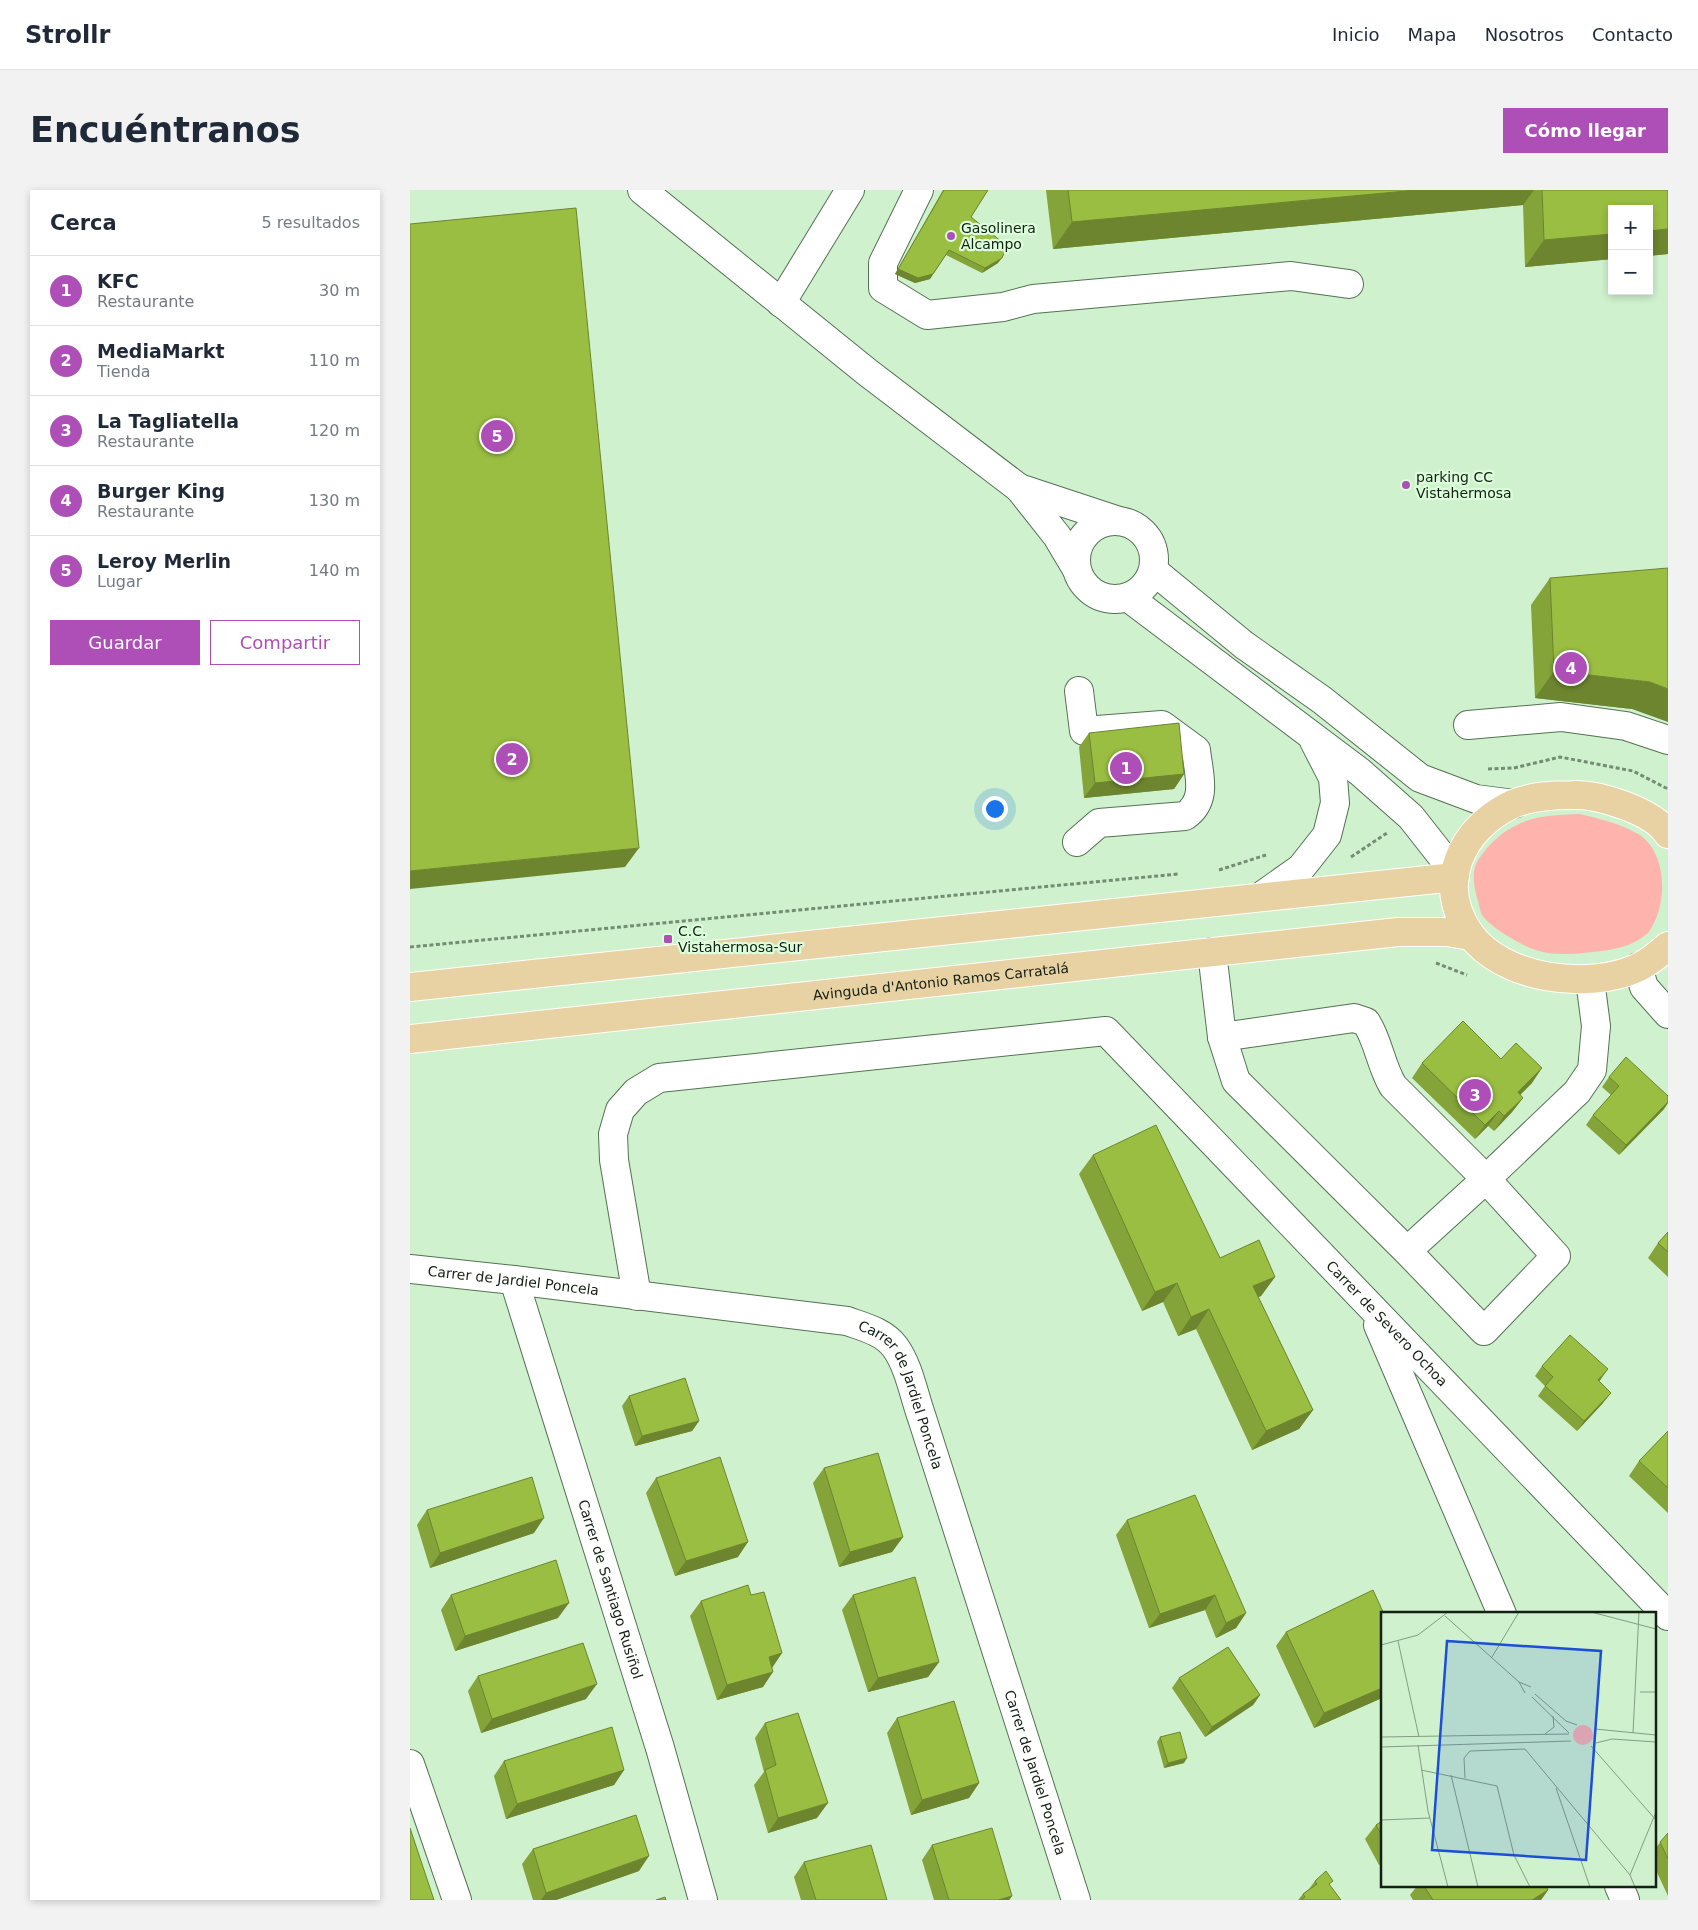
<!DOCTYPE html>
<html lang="es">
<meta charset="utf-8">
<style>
:root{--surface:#fff;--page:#f2f2f3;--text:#1f2937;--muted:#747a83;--line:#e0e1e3;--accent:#ae4fb7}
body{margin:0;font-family:"DejaVu Sans",sans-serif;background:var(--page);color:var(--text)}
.controls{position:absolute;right:15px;top:15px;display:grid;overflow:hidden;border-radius:0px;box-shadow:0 2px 8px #0003}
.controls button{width:45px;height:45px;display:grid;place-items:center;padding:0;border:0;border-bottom:1px solid var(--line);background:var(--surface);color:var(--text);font:25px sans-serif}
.you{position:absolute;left:584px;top:618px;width:18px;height:18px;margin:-12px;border:4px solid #fff;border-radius:50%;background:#1a73e8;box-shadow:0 0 0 8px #1a73e833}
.badge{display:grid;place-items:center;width:32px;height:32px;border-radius:50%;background:var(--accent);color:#fff;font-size:16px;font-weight:700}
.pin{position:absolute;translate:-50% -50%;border:2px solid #fff;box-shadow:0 1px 5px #0006}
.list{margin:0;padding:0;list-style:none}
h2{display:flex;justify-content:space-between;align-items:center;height:65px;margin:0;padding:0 20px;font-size:21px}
h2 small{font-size:16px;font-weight:400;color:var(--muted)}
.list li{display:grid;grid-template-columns:32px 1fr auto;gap:15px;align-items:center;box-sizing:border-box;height:70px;padding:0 20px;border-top:1px solid var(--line)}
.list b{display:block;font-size:19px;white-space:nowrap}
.list p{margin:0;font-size:16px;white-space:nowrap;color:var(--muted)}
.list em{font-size:16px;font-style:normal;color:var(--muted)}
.actions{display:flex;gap:10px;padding:15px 20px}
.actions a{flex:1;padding:11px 0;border:1px solid var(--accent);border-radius:0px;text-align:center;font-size:18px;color:var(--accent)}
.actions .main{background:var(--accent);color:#fff}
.map{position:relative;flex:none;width:1258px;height:1710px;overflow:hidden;border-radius:0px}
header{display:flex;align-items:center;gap:30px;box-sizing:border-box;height:70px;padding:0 25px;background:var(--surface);border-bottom:1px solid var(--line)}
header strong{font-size:24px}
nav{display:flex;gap:28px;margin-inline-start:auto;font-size:18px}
.intro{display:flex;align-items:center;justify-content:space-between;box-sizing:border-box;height:120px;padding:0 30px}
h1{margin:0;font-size:35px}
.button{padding:12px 22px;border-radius:0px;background:var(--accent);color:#fff;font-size:18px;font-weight:700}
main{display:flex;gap:30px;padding:0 30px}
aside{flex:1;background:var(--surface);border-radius:0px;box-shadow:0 2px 8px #0003}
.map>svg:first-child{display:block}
.green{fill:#feb3ad}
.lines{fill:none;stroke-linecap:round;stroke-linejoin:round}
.minor-casing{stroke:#547253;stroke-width:30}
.major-casing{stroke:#fff;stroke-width:30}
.path{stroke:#758c74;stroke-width:3;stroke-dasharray:4 2.5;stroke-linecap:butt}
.minor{stroke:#fff;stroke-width:28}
.major{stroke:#e8d1a3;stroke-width:28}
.wall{fill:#84a339}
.shaded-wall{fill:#6c852e}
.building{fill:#9abe42;stroke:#6c852e}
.poi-dot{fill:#ae4fb7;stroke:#dcfedb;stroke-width:2}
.labels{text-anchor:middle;stroke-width:4.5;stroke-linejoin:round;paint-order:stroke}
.poi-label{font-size:14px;fill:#142014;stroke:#dcfedb;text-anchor:start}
.street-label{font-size:14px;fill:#142014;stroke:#dcfedb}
.inset-road{fill:none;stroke:#849d84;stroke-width:1}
.view{fill:#1d4ed8;fill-opacity:0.15;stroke:#1d4ed8;stroke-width:2.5}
.inset-edge{fill:none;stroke:#142014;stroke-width:2.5}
</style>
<header>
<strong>Strollr</strong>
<nav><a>Inicio</a><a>Mapa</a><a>Nosotros</a><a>Contacto</a></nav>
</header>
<div class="intro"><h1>Encuéntranos</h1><a class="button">Cómo llegar</a></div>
<main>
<aside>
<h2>Cerca<small>5 resultados</small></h2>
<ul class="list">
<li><span class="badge">1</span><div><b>KFC</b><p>Restaurante</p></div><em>30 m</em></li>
<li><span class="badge">2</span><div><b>MediaMarkt</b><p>Tienda</p></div><em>110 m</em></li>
<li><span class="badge">3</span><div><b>La Tagliatella</b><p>Restaurante</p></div><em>120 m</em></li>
<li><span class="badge">4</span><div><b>Burger King</b><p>Restaurante</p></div><em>130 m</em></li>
<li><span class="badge">5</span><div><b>Leroy Merlin</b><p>Lugar</p></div><em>140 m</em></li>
</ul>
<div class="actions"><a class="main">Guardar</a><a>Compartir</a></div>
</aside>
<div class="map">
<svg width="1258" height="1710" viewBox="0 0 1258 1710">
<rect width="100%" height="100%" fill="#cff1ce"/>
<path class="green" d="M1170,624C1191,629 1211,634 1230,645C1258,665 1258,716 1238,743C1222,757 1203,760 1182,762C1165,764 1143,766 1126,760C1112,756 1080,737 1072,725C1070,721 1069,715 1068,711C1065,702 1062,686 1065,677C1071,661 1091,642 1107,635C1126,625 1149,625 1170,624Z"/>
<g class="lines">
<defs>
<g id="minor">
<path d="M232,0L457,182L609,298"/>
<path d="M509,0L473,73V98L517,125L593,117L623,109L881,86L939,94"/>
<path d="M371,113L440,0"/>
<circle cx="705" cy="370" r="39"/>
<path d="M666,378L647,346L609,298L709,331"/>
<path d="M744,381L834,455L912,510L1010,588L1066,609L1104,614"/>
<path d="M719,408L950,582L1001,627L1045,683"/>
<path d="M1058,535L1151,527L1216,536L1258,550"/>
<path d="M667,652L689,633L775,626C798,610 789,586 786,560L752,535L674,541L669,501"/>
<path d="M850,707L891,678L917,645L925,613L923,588L904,551"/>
<path d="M802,762L812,847L944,828L956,832C969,852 970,874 983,896L1076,989L1167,902L1182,880L1186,836L1180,790"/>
<path d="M1228,777L1234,797L1258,824"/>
<path d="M812,847L826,891L997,1061L1074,1141L1146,1066L1076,989L997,1061"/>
<path id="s1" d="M0,1079L104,1090L437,1131C454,1137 474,1142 485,1157C499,1176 504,1206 512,1228L666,1710"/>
<path id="s2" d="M104,1090L250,1558L293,1710"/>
<path id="s3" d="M227,1106L204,970L203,944L210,920L226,902L249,888L696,841L1258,1426"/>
<path d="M968,1135L1092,1424"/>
<path d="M0,1574L47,1710"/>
<path d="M1209,1696L1215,1710"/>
</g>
<g id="major">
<path d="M1258,644C1243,621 1189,604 1163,605C1143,605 1122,606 1103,614C1051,638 1025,694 1060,744C1093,790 1179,800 1227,778C1238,773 1249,764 1258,756"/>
<path d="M0,797L1045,687"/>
<path id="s4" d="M0,849L988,742H1037L1061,746"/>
</g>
</defs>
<use href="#minor" class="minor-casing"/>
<use href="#major" class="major-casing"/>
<path class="path" d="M1078,579L1104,578L1150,567L1223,581L1258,599
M941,667L977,643
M809,680L856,665
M0,757L768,684
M1026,773L1057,785"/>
<use href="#minor" class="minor"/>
<use href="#major" class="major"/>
</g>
<path class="wall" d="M533,0H578L561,27L588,73L572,83L536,65L520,89L505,93L485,84Z
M636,0H1258V64L1115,77L1113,15L643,59Z
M1140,388L1222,519L1125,508L1121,415Z
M679,543L774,584L764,599L674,608L669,557Z
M1091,869L1122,893L1110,905L1113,908L1102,922L1084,941L1078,936L1065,949L1002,888L1012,873Z
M1199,887L1254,919L1209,965L1176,935L1183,925L1201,905L1192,897Z
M683,965L810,1068L865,1087L851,1106L848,1107L903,1220L889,1239L842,1260L786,1139L768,1146L753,1112L732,1121L669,984Z
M1258,1042V1087L1238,1068L1248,1053Z
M1132,1176L1191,1189L1189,1191L1193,1213L1167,1241L1128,1206L1135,1196L1125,1186Z
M219,1206L289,1231L282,1241L225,1256L212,1216Z
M1258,1241V1323L1219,1286L1229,1271Z
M414,1278L493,1347L482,1362L429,1377L403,1293Z
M246,1288L328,1367L265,1386L236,1303Z
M17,1320L124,1343L20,1378L7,1335Z
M717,1330L836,1423L826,1438L806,1448L795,1420L739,1438L706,1345Z
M41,1405L148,1428L45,1461L31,1420Z
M341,1405L372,1463L362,1477L353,1497L307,1510L280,1426L291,1411Z
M443,1405L529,1472L518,1487L458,1502L432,1420Z
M972,1424V1508L904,1538L866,1456L876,1442Z
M68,1486L176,1509L71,1543L58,1501Z
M769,1488L850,1505L843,1515L795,1547L762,1498Z
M487,1528L569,1593L559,1608L501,1625L477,1543Z
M355,1533L407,1628L358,1643L344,1595L354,1582L345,1548Z
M750,1547L774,1573L754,1578L747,1552Z
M94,1571L214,1580L204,1595L96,1629L84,1586Z
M972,1631V1674L969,1675L955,1649L966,1635Z
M1258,1643V1706L1244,1676V1660Z
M522,1655L602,1706L599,1710H524L512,1670Z
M123,1659L229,1681L146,1710H123L112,1674Z
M394,1672L477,1710H391L384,1687Z
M905,1691L920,1696L931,1710H888L893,1704L899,1699Z
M1007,1696H1136L1138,1700L1131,1710H1003L1000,1705Z"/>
<path class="shaded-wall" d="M1007,0H1124L1113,15L643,59L662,32Z
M1258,39V64L1239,66V41Z
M1202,44V69L1115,77L1134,50Z
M592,68L588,73L572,83L575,78Z
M488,79L523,84L520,89L505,93L485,84Z
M1144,481L1240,492L1258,499V532L1222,519L1125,508Z
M774,584L764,599L674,608L685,593Z
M229,658L215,677L0,699V681Z
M1132,878L1122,893L1098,917L1108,902Z
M1113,908L1102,922L1084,941L1094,926Z
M1258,912V913L1254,919L1209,965L1216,955Z
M1089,921L1078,936L1065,949L1075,935Z
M865,1087L851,1106L829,1115L843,1096Z
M767,1093L753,1112L732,1121L745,1102Z
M799,1119L786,1139L768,1146L781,1127Z
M1198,1179L1191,1189L1181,1200L1188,1190Z
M1201,1203L1193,1213L1167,1241L1174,1231Z
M903,1220L889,1239L842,1260L856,1241Z
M289,1231L282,1241L225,1256L232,1246Z
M134,1328L124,1343L20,1378L30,1363Z
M493,1347L482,1362L429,1377L440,1362Z
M338,1352L328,1367L265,1386L276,1371Z
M805,1405L795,1420L739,1438L750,1424Z
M159,1413L148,1428L45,1461L55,1446Z
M836,1423L826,1438L806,1448L816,1433Z
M372,1463L362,1478L359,1467Z
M529,1472L518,1487L458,1502L468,1488Z
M363,1482L353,1497L307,1510L317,1495Z
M187,1494L176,1509L71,1543L82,1529Z
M972,1498V1508L904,1538L914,1523Z
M850,1505L843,1515L795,1547L802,1537Z
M777,1568L774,1573L754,1578L758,1573Z
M214,1580L204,1595L96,1629L107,1614Z
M569,1593L559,1608L501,1625L512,1610Z
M418,1613L407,1628L358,1643L368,1628Z
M239,1666L229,1681L146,1710H131L136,1703Z
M1138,1700L1131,1710H1122Z
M602,1706L599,1710H588Z"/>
<path class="building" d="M534,0H578L561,27L597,56L592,68L575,78L539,60L523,84L508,88L488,79Z
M658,0H1007L662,32Z
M1132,0H1258V39L1239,41V19H1202V44L1134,50Z
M166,18L229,658L0,681V34Z
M1258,378V499L1240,492L1144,481L1140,388Z
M769,533L774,584L685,593L679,543Z
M1053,831L1091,869L1106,853L1132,878L1108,902L1113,908L1094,926L1089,921L1075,935L1012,873Z
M1216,867L1258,906V912L1216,955L1183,925L1209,896L1199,887Z
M746,935L810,1068L849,1050L865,1087L843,1096L903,1220L856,1241L799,1119L781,1127L767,1093L745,1102L683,965Z
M1258,1042V1062L1248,1053Z
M1160,1145L1198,1179L1188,1190L1201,1203L1174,1231L1135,1196L1143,1187L1132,1176Z
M275,1188L289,1231L232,1246L219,1206Z
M1258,1241V1298L1229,1271Z
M468,1263L493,1347L440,1362L414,1278Z
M310,1267L338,1352L276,1371L246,1288Z
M122,1287L134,1328L30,1363L17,1320Z
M785,1305L836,1423L816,1433L805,1405L750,1424L717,1330Z
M146,1370L159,1413L55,1446L41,1405Z
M505,1387L529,1472L468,1488L443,1405Z
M338,1395L341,1405L354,1402L372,1463L359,1467L363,1482L317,1495L291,1411Z
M963,1400L974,1424H972V1498L914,1523L876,1442Z
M173,1453L187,1494L82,1529L68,1486Z
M818,1457L850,1505L802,1537L769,1488Z
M544,1511L569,1593L512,1610L487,1528Z
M388,1523L418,1613L368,1628L355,1580L366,1575L355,1533Z
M202,1537L214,1580L107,1614L94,1571Z
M770,1542L777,1568L758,1573L750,1547Z
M226,1625L239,1666L136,1703L123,1659Z
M972,1631V1646L966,1635Z
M0,1638L24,1710H0Z
M582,1638L602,1706L588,1710H539L522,1655Z
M1258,1643V1669L1250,1652Z
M461,1655L477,1710H406L394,1672Z
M916,1681L923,1691L919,1694L931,1710H891L895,1707L893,1704L907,1694L905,1691Z
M1014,1696H1136L1138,1700L1122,1710H1023Z
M255,1707L256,1710H246Z"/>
<g class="poi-dot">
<circle cx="541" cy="46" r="5"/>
<circle cx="996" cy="295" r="5"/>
<rect x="253" y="744" width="10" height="10" rx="2.5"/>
</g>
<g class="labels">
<g class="poi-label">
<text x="551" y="43">Gasolinera<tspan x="551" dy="16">Alcampo</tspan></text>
<text x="1006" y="292">parking CC<tspan x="1006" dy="16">Vistahermosa</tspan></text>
<text x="268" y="746">C.C.<tspan x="268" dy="16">Vistahermosa-Sur</tspan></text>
</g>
<g class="street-label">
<text dy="5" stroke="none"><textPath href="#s4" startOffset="534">Avinguda d'Antonio Ramos Carratalá</textPath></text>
<text dy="5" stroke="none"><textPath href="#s1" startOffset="104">Carrer de Jardiel Poncela</textPath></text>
<text dy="5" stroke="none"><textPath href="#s3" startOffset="1095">Carrer de Severo Ochoa</textPath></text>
<text dy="5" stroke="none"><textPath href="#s1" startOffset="539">Carrer de Jardiel Poncela</textPath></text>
<text dy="5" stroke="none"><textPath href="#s2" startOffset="324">Carrer de Santiago Rusiñol</textPath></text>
<text dy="5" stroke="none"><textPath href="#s1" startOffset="944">Carrer de Jardiel Poncela</textPath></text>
</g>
</g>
<g transform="translate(971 1422)">
<rect width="275" height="275" fill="#cff1ce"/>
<path d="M192 123a10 10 0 1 1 20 0a10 10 0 1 1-20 0Z" fill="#feb3ad"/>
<path class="inset-road" d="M210,0L275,17M64,4L138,70M17,29L38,125M0,33L37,23L67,0M111,45L138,0M259,80H275M144,81L138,70L150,75M154,82L185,109L196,113M151,85L188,121M214,117L275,123M252,121L258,0M164,122L173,115L172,104M0,125L188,122M215,131L231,127L275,130M37,133L47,199L67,275M210,134L275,208M0,135L190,129M40,158L116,174L133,243L149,275M70,163L97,275M84,166L83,146L89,139L144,137L249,263L254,275M175,176L209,275M0,208L49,206M249,263L275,200"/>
<path class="view" d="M66,29L220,39L205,248L51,238Z"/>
<rect width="275" height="275" class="inset-edge"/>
</g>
</svg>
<div class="controls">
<button>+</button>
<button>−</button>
</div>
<div class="you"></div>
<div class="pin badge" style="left:716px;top:578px">1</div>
<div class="pin badge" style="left:102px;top:569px">2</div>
<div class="pin badge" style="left:1065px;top:905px">3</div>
<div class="pin badge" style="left:1161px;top:478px">4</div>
<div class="pin badge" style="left:87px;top:246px">5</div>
</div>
</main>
